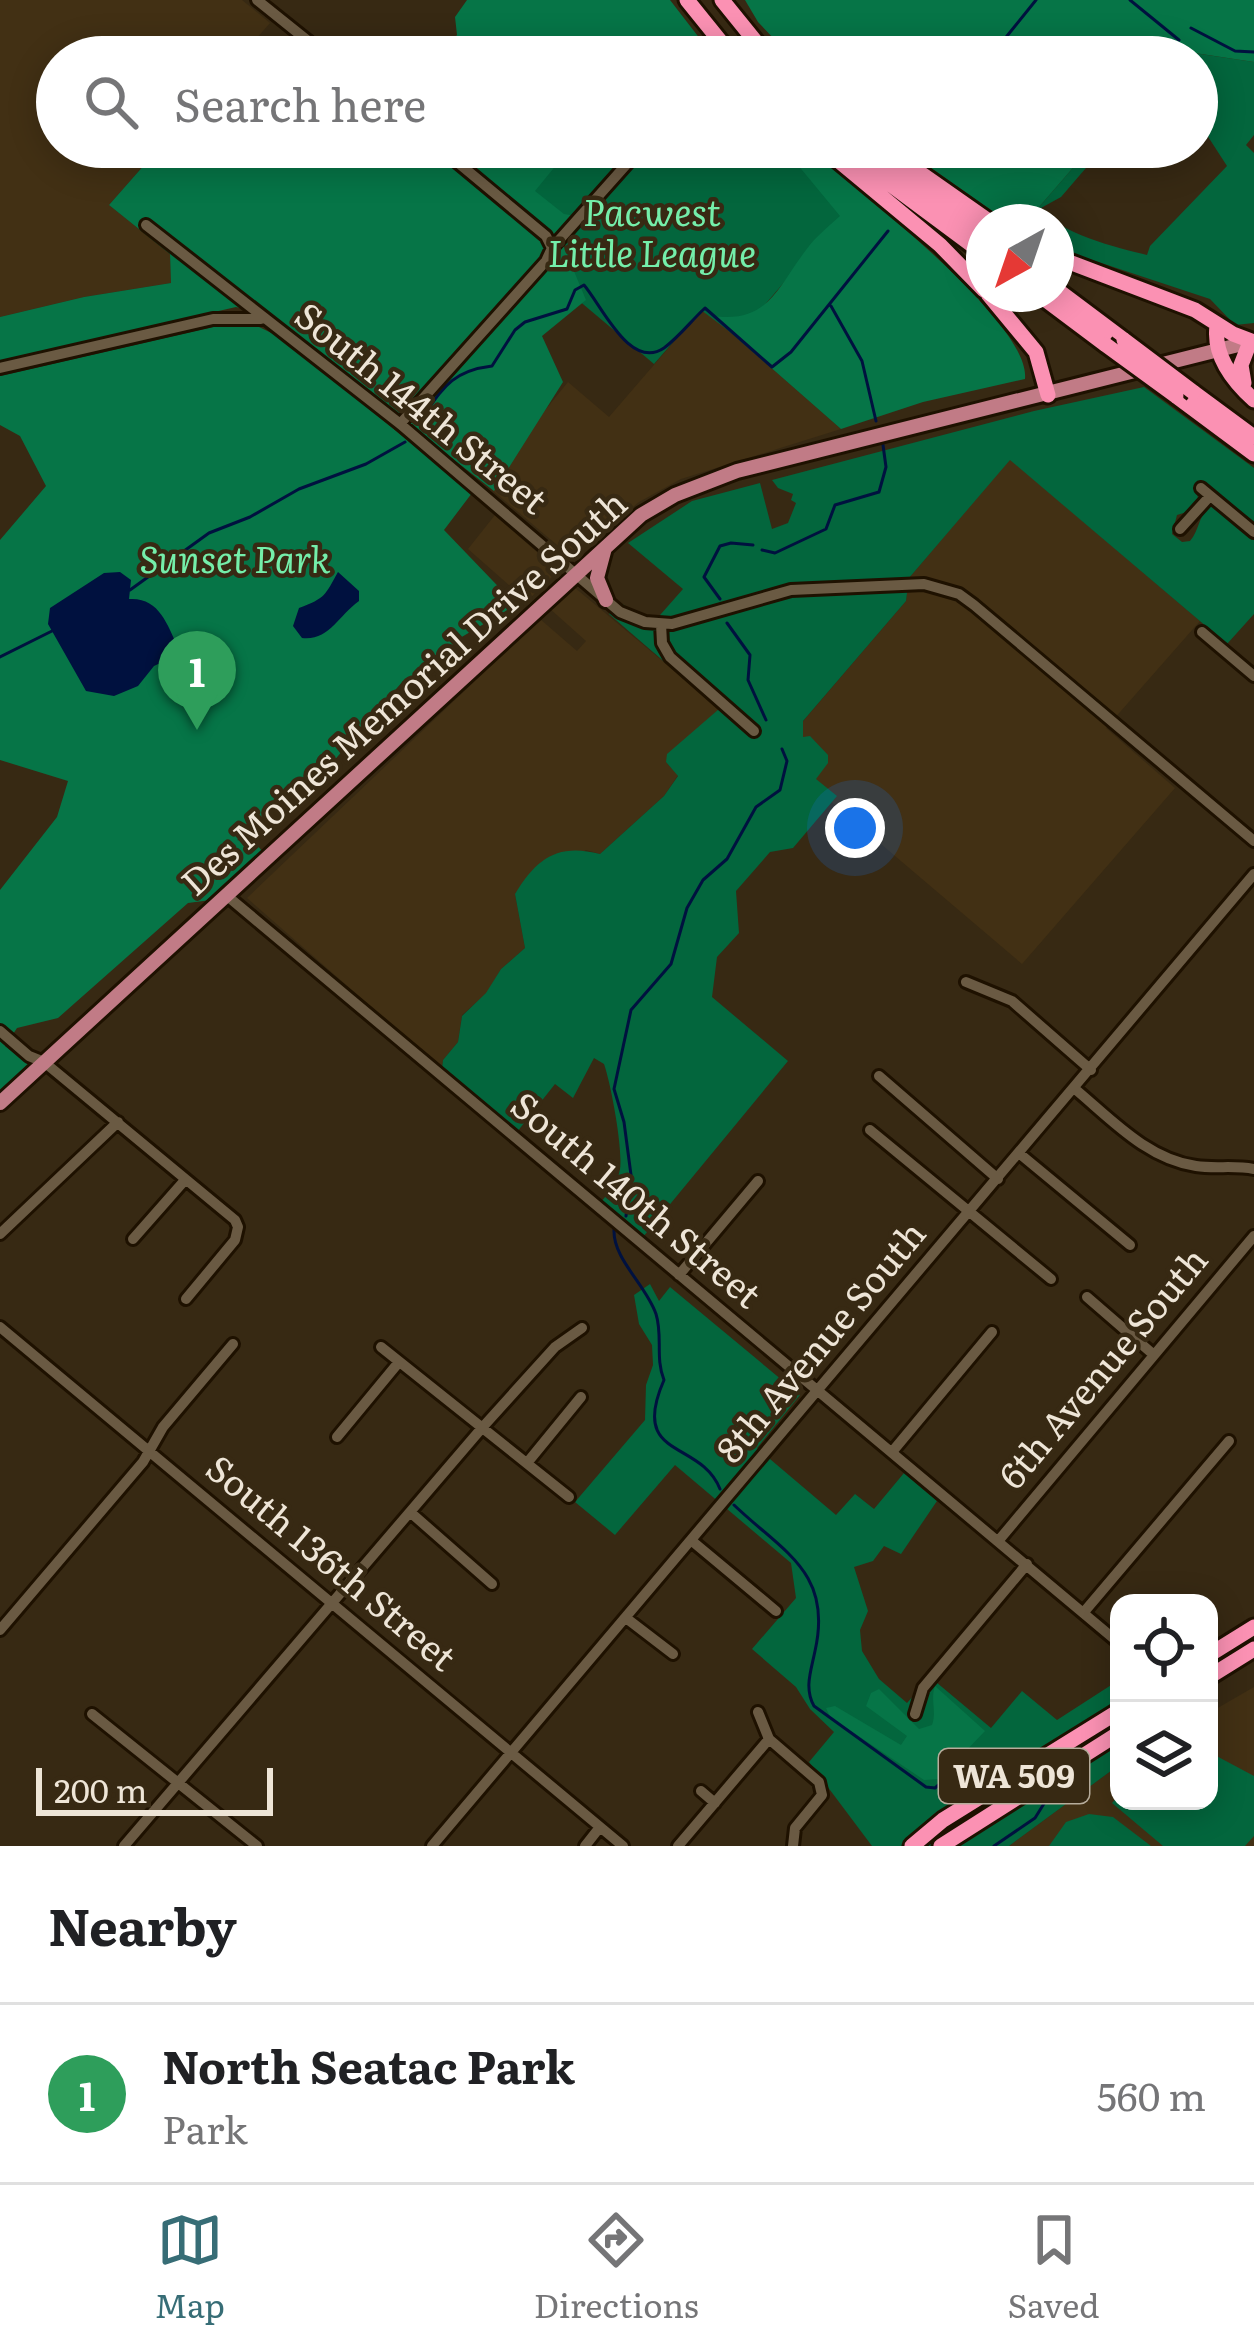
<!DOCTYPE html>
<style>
:root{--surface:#fff;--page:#f6f6f6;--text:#202124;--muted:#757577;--line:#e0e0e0;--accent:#376d76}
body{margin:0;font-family:Literata,serif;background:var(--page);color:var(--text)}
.controls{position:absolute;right:36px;bottom:36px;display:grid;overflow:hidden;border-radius:24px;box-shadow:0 6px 30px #0003}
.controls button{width:108px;height:108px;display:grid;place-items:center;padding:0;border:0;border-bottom:3px solid var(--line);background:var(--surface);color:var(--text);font:60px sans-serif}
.compass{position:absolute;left:966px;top:204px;width:108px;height:108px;border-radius:50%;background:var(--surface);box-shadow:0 6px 30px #0003;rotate:220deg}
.scale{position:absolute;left:36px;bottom:30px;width:237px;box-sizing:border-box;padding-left:12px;border:6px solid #eee5d7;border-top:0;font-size:33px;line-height:42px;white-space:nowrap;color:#eee5d7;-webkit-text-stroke:9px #372913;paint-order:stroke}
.you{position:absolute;left:855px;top:828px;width:42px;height:42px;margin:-30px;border:9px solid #fff;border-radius:50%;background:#1a73e8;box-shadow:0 0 0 18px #1a73e833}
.badge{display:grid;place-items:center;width:78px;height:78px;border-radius:50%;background:var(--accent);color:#fff;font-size:39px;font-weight:700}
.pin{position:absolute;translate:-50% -99px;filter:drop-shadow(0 3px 6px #0008)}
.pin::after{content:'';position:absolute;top:63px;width:42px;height:36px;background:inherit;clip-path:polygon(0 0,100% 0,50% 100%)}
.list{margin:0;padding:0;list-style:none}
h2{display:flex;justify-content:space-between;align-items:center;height:156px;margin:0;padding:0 48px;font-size:51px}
h2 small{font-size:39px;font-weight:400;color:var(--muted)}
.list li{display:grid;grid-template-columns:78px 1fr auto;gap:36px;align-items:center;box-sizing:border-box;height:180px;padding:0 48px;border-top:3px solid var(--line)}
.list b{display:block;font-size:45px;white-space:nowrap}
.list p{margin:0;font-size:39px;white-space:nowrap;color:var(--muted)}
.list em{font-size:39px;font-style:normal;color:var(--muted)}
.icon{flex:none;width:66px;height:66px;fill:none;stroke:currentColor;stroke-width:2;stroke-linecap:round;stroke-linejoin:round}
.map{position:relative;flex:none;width:1254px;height:1846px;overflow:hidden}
.search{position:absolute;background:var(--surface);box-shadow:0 6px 30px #0003;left:36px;right:36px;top:36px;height:132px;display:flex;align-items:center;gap:30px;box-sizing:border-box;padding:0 42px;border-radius:66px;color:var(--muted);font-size:45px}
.sheet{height:336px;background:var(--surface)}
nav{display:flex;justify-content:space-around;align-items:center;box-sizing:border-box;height:168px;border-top:3px solid var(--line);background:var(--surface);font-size:33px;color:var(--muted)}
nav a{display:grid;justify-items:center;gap:6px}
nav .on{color:var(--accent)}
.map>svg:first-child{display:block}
.built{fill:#423014}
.green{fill:#03663d}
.forest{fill:#067547}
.water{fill:#00113f}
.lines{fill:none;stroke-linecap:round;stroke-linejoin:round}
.stream{stroke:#00113f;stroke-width:3}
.minor-casing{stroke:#1e1100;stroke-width:16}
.major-casing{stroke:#1e1100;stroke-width:20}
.highway-casing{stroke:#1e1100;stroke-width:21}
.minor{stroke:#6a5a43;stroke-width:10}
.major{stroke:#c17b86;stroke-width:14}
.highway{stroke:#fb91b3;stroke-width:15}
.highway-bridge-casing{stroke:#1e1100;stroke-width:21;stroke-linecap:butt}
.highway-bridge{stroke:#fb91b3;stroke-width:15}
.labels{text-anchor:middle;stroke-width:9;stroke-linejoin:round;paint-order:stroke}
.shield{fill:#372913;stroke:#b7ad9c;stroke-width:3}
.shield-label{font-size:33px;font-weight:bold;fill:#eee5d7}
.park-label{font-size:36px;font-style:italic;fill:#74eeaa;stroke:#372913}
.street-label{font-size:36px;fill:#eee5d7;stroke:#372913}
</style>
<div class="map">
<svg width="1254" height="1846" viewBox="0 0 1254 1846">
<rect width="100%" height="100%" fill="#372913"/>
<path class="built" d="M0,0H242L270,23L240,57H57V147H160L109,205L170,254L171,283L84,297L0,317Z
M703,308L841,429L681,479L639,502L575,556H570L485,484L568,382L609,417Z
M1010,459L1200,621L1106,728L1175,788L1022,964L775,754L906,601L909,578Z
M495,515L553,566V576L527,601L468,549Z
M574,587L720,709L666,762L678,775L664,796L600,854L586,850L515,894L525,948L501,969L487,993L462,1015L458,1042L443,1060L442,1069L247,898L540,619L577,651L586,641L549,608Z
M1254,1687V1846H1009L1119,1765V1801H1209V1713Z"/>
<path class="green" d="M1174,50L1254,62V135L1246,145L1254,153V323L1235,325L1210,299L1056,248V222H1026L1091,147H1104L1061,197L1041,208C1057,233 1118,248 1147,255L1150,246L1227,166L1205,132L1197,139V57H1169Z
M567,147H788L853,202L737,337L701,310L654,364L545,272L566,246L518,204Z
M1144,387L1254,468V527L1204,485L1197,494L1199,502L1190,511L1177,515L1172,534L1182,542L1190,541C1200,529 1198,517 1209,507H1217L1254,540V614L1227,644L1010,460L909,578L906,601L803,721V737L810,736L828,755V763L816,779L837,796L793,848L770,852L736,891L739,933L717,957L712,997L788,1061L643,1237L601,1202C609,1192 618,1182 620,1169C623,1149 611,1084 604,1064L594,1058L573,1098L555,1084L517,1132L442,1069L443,1060L458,1042L462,1016L486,993L501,969L525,948L515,894C537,858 558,843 600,854L664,796L678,776L666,762L667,754L719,709L609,614L619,602L653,623L683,589L628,543L692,501L760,483L772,529L788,523L796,503L791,500L793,494L778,488L772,480L1034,411Z
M650,1284L659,1301L670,1287L800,1395L757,1448L836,1515L855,1494L874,1509L904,1473L937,1501L901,1554L884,1546L873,1561L854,1567L868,1611L860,1630L862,1651L879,1679L907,1703L930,1677L991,1728L1022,1691L1057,1720L1119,1680V1765L1009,1846H872L809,1762L834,1732L810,1709L796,1687L752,1649L796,1598L791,1563L675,1465L615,1535L575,1502L645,1420L646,1385L653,1365L652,1345L639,1324L634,1295Z
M1209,1752L1254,1776V1836L1245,1846H1163L1112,1803L1119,1795V1801H1209Z
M1089,1814L1113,1817L1151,1846H1049L1066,1822Z"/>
<path class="forest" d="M467,0H670L714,57H440L457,35L455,17Z
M745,0H1254V62L1175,50L1169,57H791L758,22Z
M160,147H571L535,191L564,214L576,216L559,235L586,300L542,336L563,382L494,491L268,315L236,307L0,361V317L84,297L171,283L170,254L109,205Z
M783,147H808C853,187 1031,322 1025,379L923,402L841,429L712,316C768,324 777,288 806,250C815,237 829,226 840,216Z
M901,147H1091L1026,222H1008Z
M230,323L259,327L282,338L472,493L444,530L516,605L460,638L425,672L403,681L325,771L237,840L256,844L263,852L211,900L188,903L58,1018L17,1028L5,1046L32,1067L0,1096V890L57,817L68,781L0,760V540L46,486L20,436L0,425V376Z
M935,1686L985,1731L939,1779L924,1780L830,1717L826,1708L835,1706L901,1745L907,1736L866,1706L871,1693L879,1689L919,1729L932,1725C937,1711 930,1700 935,1686Z"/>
<path class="water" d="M120,572L131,580L129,599C159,597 167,624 178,647L171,658L154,666L138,686L114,696L86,691L48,624L50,608L104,573Z
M338,572L359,591V601C338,616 329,641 302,638L293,626L299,608C326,598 325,595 338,572Z"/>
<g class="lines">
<path class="stream" d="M1130,0L1179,40
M1191,28L1235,51L1254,52
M990,57L1036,0
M831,306L862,361L876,421
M419,422C442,390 450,371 492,366L515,330L525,322L567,309L575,290L584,285C602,306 630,371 664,348C679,337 691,321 705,308L772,367L791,352L888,231
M762,550L775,553L826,529L835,505L879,492L886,467L883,445
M130,590L209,533L250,517L299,489L366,464L405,442
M720,599L704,577L720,546L731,543L753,545
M727,623L750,655L748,680L766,720
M0,657L52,631
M626,1216L631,1175L624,1122L614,1089L631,1010L671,964L687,908L703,880L727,859L756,807L780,790L787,761L782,749
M614,1230C613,1259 646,1285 656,1314C663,1336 655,1358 664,1380C629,1460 700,1439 720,1489
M734,1505C783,1552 833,1572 815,1651C811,1671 804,1688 814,1706L926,1787L935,1788L972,1756L990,1754
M994,1846L1035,1818L1045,1802L1044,1794"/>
<defs>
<path id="minor" d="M257,0L328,57
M439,147L546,236L552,248
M146,225L399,423L620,612L645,622L672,624L791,590L924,584L959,594L974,605L1254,841
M0,368L213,319H261
M400,424L546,261L552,248L642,147
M1201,488L1254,532
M1180,529L1210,496
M661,624L662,643L670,657L754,731
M1202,632L1254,676
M226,895L1119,1643
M966,982L1012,1001L1091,1070
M0,1031L29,1056L44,1062L235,1220L238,1227L235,1240L186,1299
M879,1076L998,1179
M1075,1089C1111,1119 1147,1159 1196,1166C1215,1169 1235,1165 1254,1169
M870,1130L1051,1279
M1020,1154L1130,1245
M0,1234L118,1122
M133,1239L185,1180
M679,1275L758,1181
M1087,1297L1154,1355
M0,1327L623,1846
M381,1347L569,1497
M337,1437L399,1362
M892,1452L992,1332
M527,1463L581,1397
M410,1512L492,1584
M999,1540L1254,1236
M692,1541L776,1611
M1084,1612L1229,1441
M626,1618L673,1654
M0,1630L143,1462L163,1427L233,1344
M758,1712L769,1739L819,1782L822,1795L795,1828L793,1846
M92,1714L257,1846
M915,1714L923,1688L1027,1564
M701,1791L715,1803
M124,1846L481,1429L555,1347L582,1328
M432,1846L1254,874
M585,1846L600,1827
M678,1846L769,1739"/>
<path id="major" d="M605,548L597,578L606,600
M0,1103L641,515L675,495L737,471L1254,341"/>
<path id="highway" d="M687,0L733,57
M722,0L768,57
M822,147L940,245L984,290
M840,147L984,254
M864,147L984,236
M883,147L990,222
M1056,257L1195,310L1233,334L1254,342
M1056,289L1124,340
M988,294L1036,352L1048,395
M1038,294L1106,345
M1217,326C1213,355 1233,381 1254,400
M1244,383L1241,365L1250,342
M1193,392L1254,437
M1176,396L1254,454
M1209,1655L1254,1627
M1209,1677L1254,1649
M912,1846L943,1820L1119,1711
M941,1846L1119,1733"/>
</defs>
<use href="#minor" class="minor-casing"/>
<use href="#major" class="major-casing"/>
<use href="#highway" class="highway-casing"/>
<use href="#minor" class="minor"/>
<use href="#major" class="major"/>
<use href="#highway" class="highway"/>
<defs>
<path id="highway-bridge" d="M1124,340L1193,392
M1106,345L1176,396"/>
</defs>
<use href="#highway-bridge" class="highway-bridge-casing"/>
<use href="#highway-bridge" class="highway-bridge"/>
</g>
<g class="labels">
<rect class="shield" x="939" y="1749" width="150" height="54" rx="9"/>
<g class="shield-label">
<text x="1014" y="1788">WA 509</text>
</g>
<g class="park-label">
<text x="652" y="226">Pacwest<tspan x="652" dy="41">Little League</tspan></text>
<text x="235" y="573">Sunset Park</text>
</g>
<g class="street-label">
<text transform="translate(421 408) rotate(39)" y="13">South 144th Street</text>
<text transform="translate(404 693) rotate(-42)" y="13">Des Moines Memorial Drive South</text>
<text transform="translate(636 1200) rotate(40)" y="13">South 140th Street</text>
<text transform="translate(821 1342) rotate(-50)" y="13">8th Avenue South</text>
<text transform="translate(1103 1368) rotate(-50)" y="13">6th Avenue South</text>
<text transform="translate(331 1563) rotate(40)" y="13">South 136th Street</text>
</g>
</g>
</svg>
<div class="controls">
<button><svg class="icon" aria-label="locate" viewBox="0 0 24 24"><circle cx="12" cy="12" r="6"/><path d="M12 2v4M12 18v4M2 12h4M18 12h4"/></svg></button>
<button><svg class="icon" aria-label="layers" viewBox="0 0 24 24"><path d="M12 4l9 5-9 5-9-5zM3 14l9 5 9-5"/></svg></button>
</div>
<svg class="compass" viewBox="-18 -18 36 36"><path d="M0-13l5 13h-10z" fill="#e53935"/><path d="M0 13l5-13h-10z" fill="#757577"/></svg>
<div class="scale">200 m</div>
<div class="you"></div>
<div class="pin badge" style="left:197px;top:730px;background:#2e9e5b">1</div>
<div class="search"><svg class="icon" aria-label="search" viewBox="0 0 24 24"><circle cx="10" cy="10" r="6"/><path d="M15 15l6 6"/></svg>Search here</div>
</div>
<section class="sheet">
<h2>Nearby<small></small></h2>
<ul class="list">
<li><span class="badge" style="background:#2e9e5b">1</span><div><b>North Seatac Park</b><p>Park</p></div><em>560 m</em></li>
</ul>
</section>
<nav>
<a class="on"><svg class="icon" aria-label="map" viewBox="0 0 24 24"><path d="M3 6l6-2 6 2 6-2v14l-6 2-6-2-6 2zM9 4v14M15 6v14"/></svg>Map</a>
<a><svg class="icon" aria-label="directions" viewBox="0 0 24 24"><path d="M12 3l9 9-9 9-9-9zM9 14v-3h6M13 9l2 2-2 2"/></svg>Directions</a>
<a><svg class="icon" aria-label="saved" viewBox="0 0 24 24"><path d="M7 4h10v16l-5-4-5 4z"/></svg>Saved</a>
</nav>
